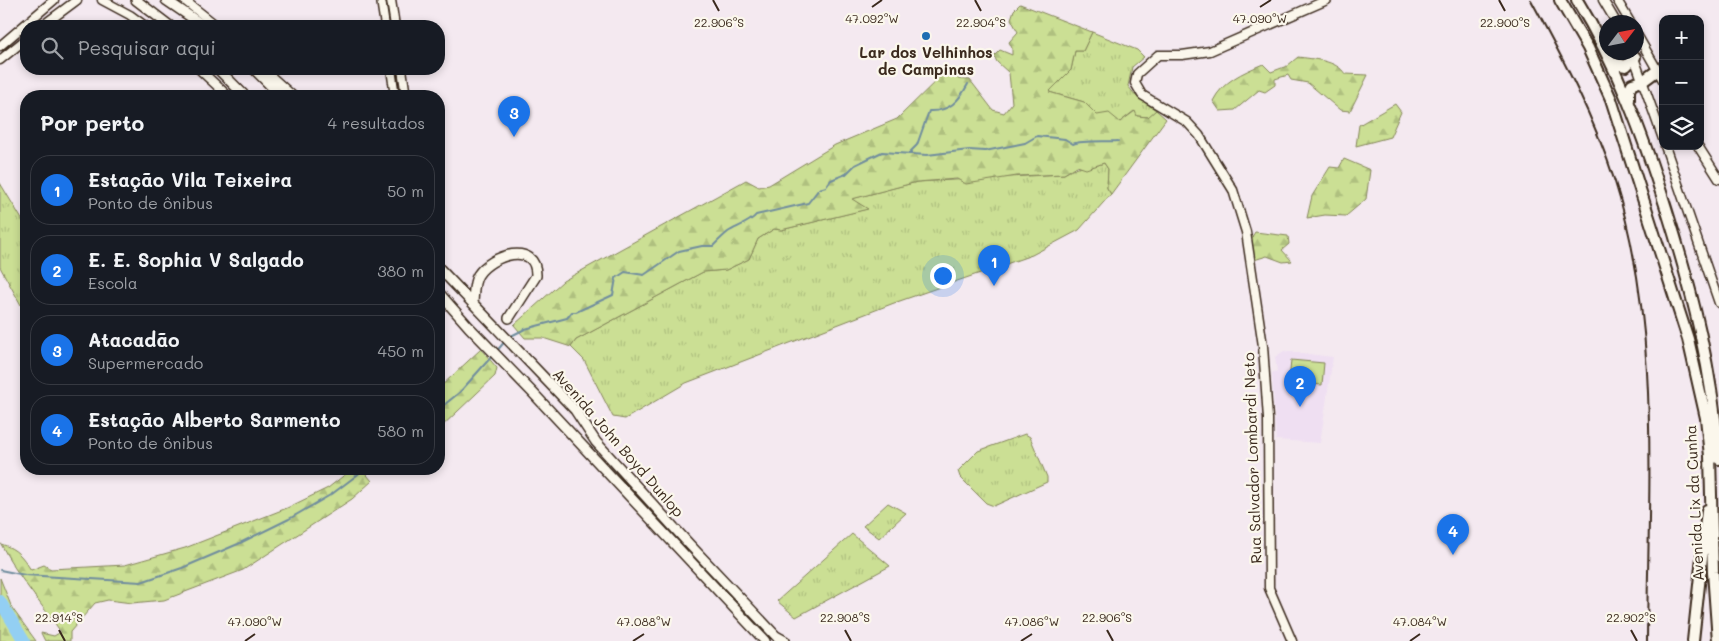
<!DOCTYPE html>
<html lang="pt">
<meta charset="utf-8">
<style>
:root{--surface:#171b24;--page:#242831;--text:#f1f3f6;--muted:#9ea1a6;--line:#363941;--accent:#1a73e8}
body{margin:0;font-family:Mali,sans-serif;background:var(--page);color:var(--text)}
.controls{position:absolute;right:15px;top:15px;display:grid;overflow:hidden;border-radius:10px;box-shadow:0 2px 8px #0003}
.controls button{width:45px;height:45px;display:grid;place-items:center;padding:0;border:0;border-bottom:1px solid var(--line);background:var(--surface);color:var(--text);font:25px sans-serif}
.compass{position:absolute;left:1599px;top:15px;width:45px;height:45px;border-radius:50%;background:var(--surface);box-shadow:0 2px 8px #0003;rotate:58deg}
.you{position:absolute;left:942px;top:275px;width:18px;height:18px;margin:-12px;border:4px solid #fff;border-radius:50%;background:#1a73e8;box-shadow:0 0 0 8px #1a73e833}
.badge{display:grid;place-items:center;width:32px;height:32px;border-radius:50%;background:var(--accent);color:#fff;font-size:16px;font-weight:700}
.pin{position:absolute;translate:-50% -41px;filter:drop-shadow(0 1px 2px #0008)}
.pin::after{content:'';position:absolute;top:26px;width:18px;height:15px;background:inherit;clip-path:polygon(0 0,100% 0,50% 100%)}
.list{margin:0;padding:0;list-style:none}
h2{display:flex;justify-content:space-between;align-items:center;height:65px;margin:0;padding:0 20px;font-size:21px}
h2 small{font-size:16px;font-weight:400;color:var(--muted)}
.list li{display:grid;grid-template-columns:32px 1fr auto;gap:15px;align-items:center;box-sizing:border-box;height:70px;margin:0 10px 10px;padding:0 10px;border:1px solid var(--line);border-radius:20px}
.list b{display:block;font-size:19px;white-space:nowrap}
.list p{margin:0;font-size:16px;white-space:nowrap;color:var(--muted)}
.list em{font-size:16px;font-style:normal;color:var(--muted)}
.icon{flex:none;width:28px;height:28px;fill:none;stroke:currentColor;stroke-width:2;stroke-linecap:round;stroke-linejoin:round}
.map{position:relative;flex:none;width:1719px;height:641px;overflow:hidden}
.search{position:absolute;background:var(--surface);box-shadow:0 2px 8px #0003;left:20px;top:20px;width:425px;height:55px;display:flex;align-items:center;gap:12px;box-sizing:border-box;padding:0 18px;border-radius:20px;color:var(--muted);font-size:19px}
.panel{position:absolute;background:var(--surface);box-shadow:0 2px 8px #0003;left:20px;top:90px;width:425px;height:385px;border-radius:20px}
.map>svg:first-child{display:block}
.built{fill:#efdff2}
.grass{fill:url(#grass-tufts);stroke:#838459}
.forest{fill:url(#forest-firs);stroke:#838459}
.pitch{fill:#cbdf94;stroke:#838459}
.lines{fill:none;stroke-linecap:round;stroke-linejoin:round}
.stream{stroke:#708d9e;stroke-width:2}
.river{stroke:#93cff3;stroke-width:12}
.secondary-casing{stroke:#3b2a1e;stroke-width:11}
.primary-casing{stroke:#3b2a1e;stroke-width:12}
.highway-casing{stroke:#3b2a1e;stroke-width:14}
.secondary{stroke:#fbf7ec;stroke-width:8}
.primary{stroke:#fbf7ec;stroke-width:9}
.highway{stroke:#fbf7ec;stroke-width:10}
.rail{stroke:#3b2a1e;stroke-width:2}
.ticks{fill:none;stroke:#3b2a1e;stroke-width:2}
.poi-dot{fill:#1f6fb2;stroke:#fbf7ec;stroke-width:2}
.labels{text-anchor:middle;stroke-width:4.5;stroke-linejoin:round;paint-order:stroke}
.poi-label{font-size:15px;font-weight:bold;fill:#3b2a1e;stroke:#fbf7ec}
.street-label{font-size:15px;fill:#3b2a1e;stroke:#fbf7ec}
.ticks-label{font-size:12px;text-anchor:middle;fill:#3b2a1e;stroke:#fbf7ec;stroke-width:4.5;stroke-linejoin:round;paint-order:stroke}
</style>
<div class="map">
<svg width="1719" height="641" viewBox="0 0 1719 641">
<defs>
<pattern id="grass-tufts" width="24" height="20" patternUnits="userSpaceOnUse" patternTransform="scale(1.25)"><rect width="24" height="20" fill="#cbdf94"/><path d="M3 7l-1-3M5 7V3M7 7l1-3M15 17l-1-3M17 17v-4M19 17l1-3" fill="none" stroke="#afc07f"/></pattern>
<pattern id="forest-firs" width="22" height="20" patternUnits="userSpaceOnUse" patternTransform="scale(1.25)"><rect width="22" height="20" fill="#cbdf94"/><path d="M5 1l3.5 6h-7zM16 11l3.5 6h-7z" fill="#afc07f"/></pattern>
</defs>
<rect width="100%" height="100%" fill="#f4e9f0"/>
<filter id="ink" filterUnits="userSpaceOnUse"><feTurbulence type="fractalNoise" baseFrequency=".02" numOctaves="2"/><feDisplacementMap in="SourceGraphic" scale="10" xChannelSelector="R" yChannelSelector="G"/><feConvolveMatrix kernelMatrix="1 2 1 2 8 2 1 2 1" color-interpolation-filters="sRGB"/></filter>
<g filter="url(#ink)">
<path class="built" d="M1284,351L1333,357L1320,443L1276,440L1272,373L1277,371L1275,357Z"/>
<path class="grass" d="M1092,32L1137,50L1144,57L1132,67L1128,86L1136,96L1156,110L1149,117L1137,116L1134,111L1120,122L1097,116L1084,102L1049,92L1071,70L1075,51H1083Z
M1104,163L1108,169L1107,188L1111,194L1079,230L1032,255L894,303L686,383L625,419L613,417L584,360L571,347L576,340L703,272L726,270L749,259L758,239L774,229L781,230L867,209L851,199L917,182L1064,174C1082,163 1087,170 1104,163Z
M0,183L26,226V301L21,305L0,267Z
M1025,434L1030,437L1047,477V482L994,506L986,503L960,477L958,471L978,451Z
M888,503L906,513L879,538L863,526Z
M852,534L890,566L796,617L777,601Z"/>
<path class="forest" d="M1020,4L1092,32L1083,51H1075L1071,70L1049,92L1084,102L1097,115L1109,113L1120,122L1135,111L1137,116L1148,117L1156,110L1166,119L1111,194L1107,188L1108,169L1104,163L1086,169L1077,166L1064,174L1017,176L966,184L957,179L917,182L852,199L868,209L781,230L774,229L758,239L749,259L726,270L703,272L576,340L571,347L543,338H525L514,325L563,281L746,180L759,187L769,185L835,145L897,119L947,70L956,69L958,79L970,80L993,110L1004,113L1012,103L1009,73L997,62L994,56L1000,50L1012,55V48L1009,42L1018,32L1011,19L1014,10Z
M1298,57C1312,59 1337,60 1345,74L1368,75L1350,111L1340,110L1308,83L1291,80L1288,75L1275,79V85L1265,92L1259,90L1235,110L1220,111L1213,101C1223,81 1242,73 1263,64L1271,72L1287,66Z
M1395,104L1401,112L1390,137L1356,146L1359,125Z
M1344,159L1370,170L1366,199L1346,216L1325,215L1307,218L1312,196L1330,167L1339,168Z
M1255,232L1288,236L1289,244L1282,250L1292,261L1283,262L1267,256L1254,260L1250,240Z
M481,349L497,368L495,376L439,429V388Z
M352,469H362L372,481L352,499L243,570L164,600L132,603L108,600L95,603L70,632V641H45L41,633L54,636L61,632C41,603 17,576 1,544C17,549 22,556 31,570L44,565L51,569L125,565L185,548L287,508L328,488Z
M0,578L12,608L36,641H0Z"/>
<path class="pitch" d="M1291,360L1324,363L1322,385L1289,382Z"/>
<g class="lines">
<path class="stream" d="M908,154L917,145L929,111C949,112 959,101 968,84
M509,337L525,329L567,318L572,312H576L613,295L616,278L625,272L644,275L679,251L702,246H713C718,241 723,236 728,232C736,227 751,222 756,215L808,203L819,189L826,187L831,180L846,174L855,165L882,152L927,155L969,150L985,151L1025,143L1037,136L1065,139L1073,144C1081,140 1106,142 1118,141
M496,352L506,340
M439,409L460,392L493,355
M0,570L25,575L141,582L182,568L238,544L289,519L332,494L365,469"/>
<path class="river" d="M0,601L24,641"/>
<defs>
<path id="secondary" d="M102,0L130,15L145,26
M184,0L217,26
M381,0L385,26
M391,0L395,26
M1603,0L1616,22
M1617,0L1630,22
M42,26L77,0
M1636,33L1663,80
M0,46L54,0
M1632,52L1663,139
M0,60L26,39
M199,69L228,96
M263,69L293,96
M391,69L395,96
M402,69L406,96
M1665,146L1719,303
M1698,146L1719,179
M1292,641L1269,588L1268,419L1263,346L1246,232L1233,190L1199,135L1187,122L1142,95L1135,83L1137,74L1158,55H1182L1210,51L1327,0"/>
<path id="primary" d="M136,0L170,26
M166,0L204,26
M218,69L245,96
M254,69L281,96
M439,268L575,410L596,442L690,545L776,636L785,641
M439,293L469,327L533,393L765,641
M473,302C474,293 473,283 478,275C491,255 537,240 536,276L509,318"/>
<path id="highway" d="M1560,0L1588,48L1611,99L1688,339L1706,418L1710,456L1713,572L1718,641
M1577,0C1617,65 1643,135 1666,208C1692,290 1713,372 1719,459
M1611,63L1626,66L1635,57
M1629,100V90L1632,84L1643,81L1658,70
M1693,641L1707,510"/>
</defs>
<use href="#secondary" class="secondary-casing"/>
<use href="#primary" class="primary-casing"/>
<use href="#highway" class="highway-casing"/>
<use href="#secondary" class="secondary"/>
<use href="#primary" class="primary"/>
<use href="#highway" class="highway"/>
<path class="rail" d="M1531,0C1563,59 1594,117 1615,182C1661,326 1648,491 1647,641"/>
</g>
</g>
<path class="ticks" d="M713,0L719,11M975,0L981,11M1499,0L1505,11M872,7L882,0M1260,7L1271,0M59,630L65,641M845,630L851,641M1107,630L1113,641M1631,630L1637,641M245,641L255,634M633,641L644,634M1021,641L1032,634M1410,641L1420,634"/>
<circle class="poi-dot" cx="926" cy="36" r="5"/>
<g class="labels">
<g class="poi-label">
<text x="926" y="58">Lar dos Velhinhos<tspan x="926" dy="17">de Campinas</tspan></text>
</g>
<g class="street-label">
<text transform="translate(618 443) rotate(49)" y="5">Avenida John Boyd Dunlop</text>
<text transform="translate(1253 458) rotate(-92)" y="5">Rua Salvador Lombardi Neto</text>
<text transform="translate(1695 503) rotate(-93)" y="5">Avenida Lix da Cunha</text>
</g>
</g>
<g class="ticks-label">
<text x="1260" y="23">47.090°W</text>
<text x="872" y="23">47.092°W</text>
<text x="719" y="27">22.906°S</text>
<text x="981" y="27">22.904°S</text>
<text x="1505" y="27">22.900°S</text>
<text x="59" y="622">22.914°S</text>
<text x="845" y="622">22.908°S</text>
<text x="1107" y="622">22.906°S</text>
<text x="1631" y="622">22.902°S</text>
<text x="255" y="626">47.090°W</text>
<text x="644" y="626">47.088°W</text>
<text x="1032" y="626">47.086°W</text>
<text x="1420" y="626">47.084°W</text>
</g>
</svg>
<div class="controls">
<button>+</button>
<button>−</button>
<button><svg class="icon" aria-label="layers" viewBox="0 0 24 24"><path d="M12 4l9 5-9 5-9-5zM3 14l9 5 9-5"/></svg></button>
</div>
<svg class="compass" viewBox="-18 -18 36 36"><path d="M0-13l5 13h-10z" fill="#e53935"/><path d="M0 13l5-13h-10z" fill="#9ea1a6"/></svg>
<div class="you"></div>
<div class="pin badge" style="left:994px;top:286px">1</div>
<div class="pin badge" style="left:1300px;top:407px">2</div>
<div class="pin badge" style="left:514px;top:137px">3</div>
<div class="pin badge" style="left:1453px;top:555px">4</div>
<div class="search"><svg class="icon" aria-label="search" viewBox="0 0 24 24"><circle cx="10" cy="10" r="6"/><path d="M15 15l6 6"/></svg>Pesquisar aqui</div>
<section class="panel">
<h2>Por perto<small>4 resultados</small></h2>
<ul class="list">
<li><span class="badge">1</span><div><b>Estação Vila Teixeira</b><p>Ponto de ônibus</p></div><em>50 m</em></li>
<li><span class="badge">2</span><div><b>E. E. Sophia V Salgado</b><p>Escola</p></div><em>380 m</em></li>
<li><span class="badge">3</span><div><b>Atacadão</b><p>Supermercado</p></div><em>450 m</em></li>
<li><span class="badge">4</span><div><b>Estação Alberto Sarmento</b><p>Ponto de ônibus</p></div><em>580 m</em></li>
</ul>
</section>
</div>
